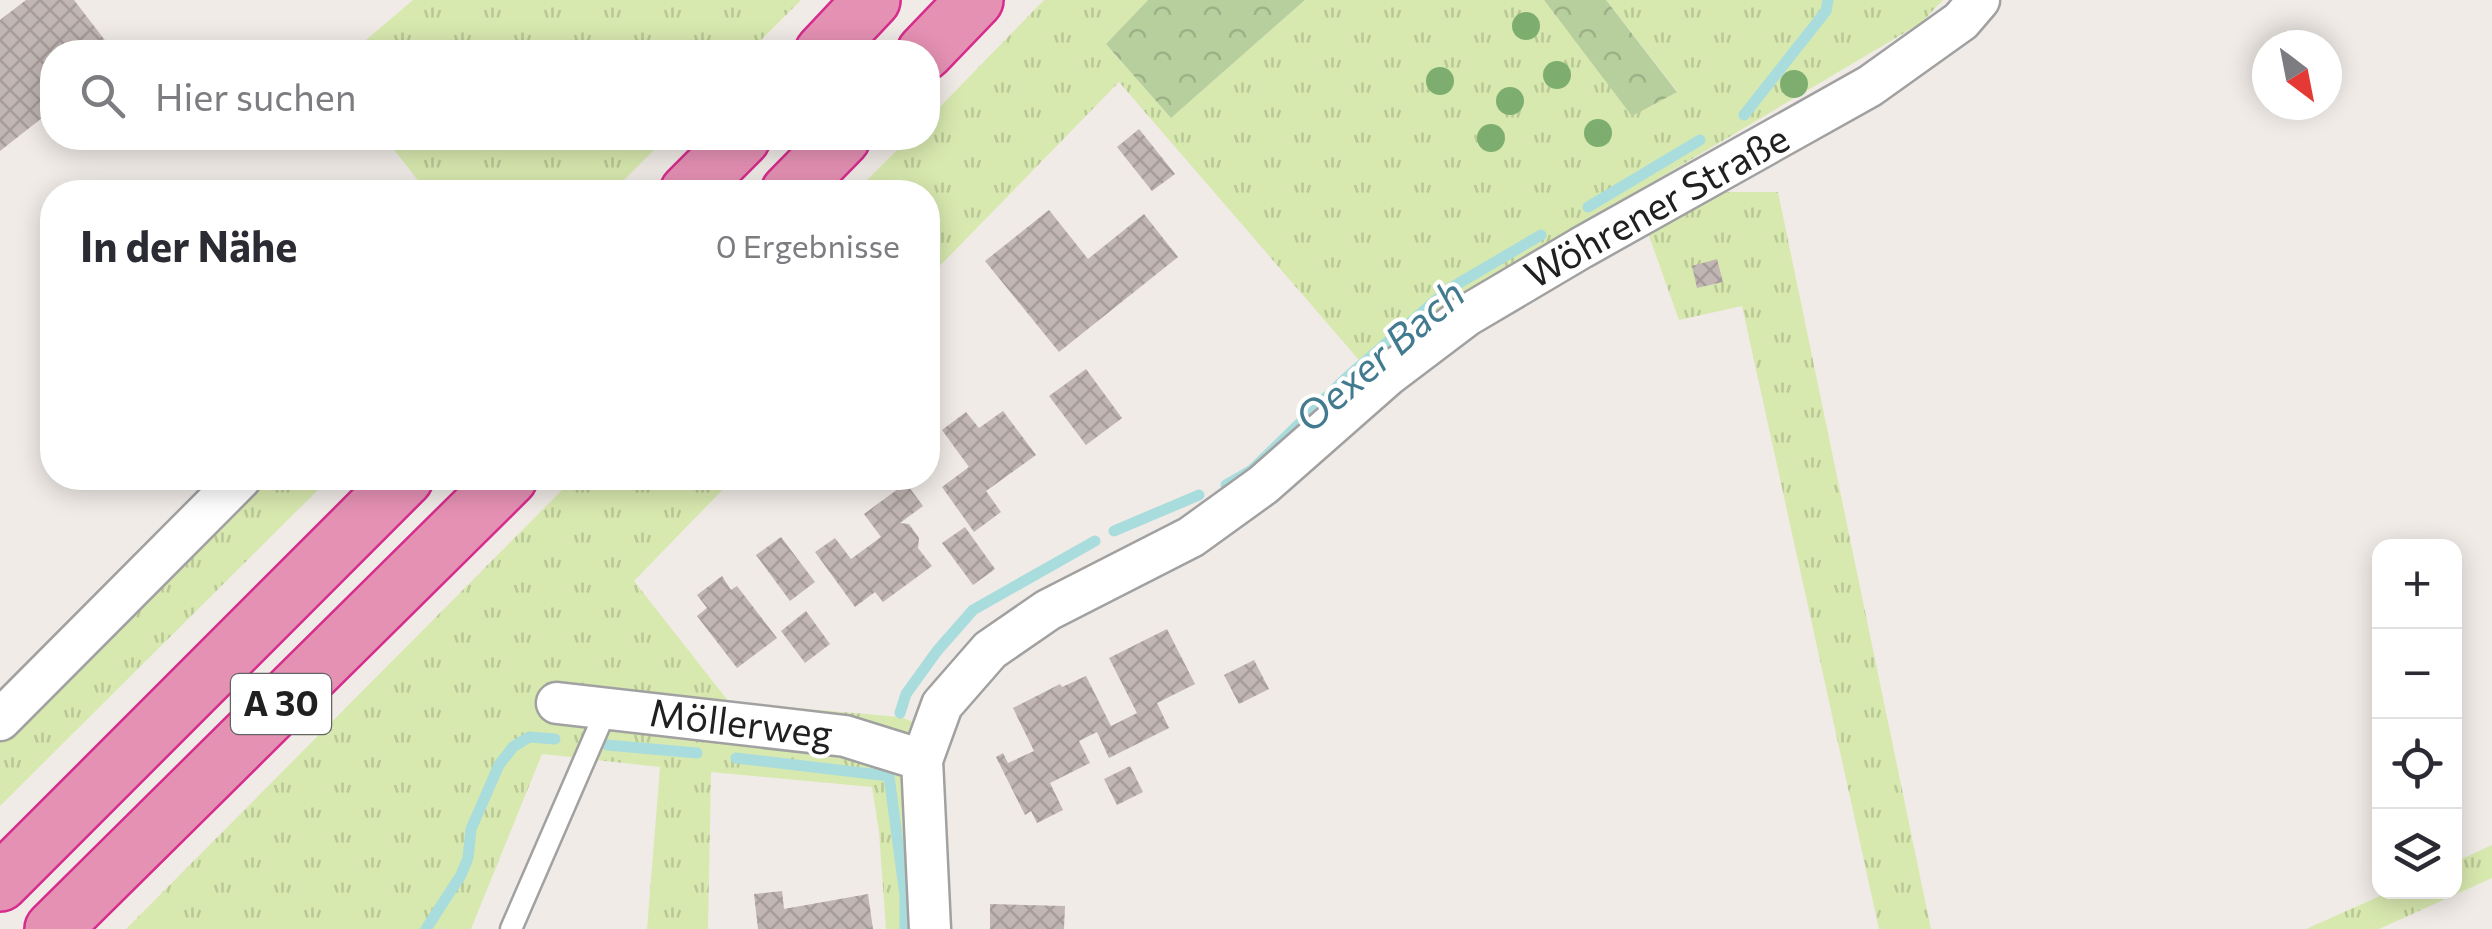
<!DOCTYPE html>
<html lang="de">
<meta charset="utf-8">
<style>
:root{--surface:#fff;--page:#f2f2f3;--text:#2b2b33;--muted:#7c7c81;--line:#e1e1e2}
body{margin:0;font-family:Commissioner,sans-serif;background:var(--page);color:var(--text)}
.controls{position:absolute;right:30px;bottom:30px;display:grid;overflow:hidden;border-radius:20px;box-shadow:0 5px 25px #0003}
.controls button{width:90px;height:90px;display:grid;place-items:center;padding:0;border:0;border-bottom:2px solid var(--line);background:var(--surface);color:var(--text);font:50px sans-serif}
.compass{position:absolute;left:2252px;top:30px;width:90px;height:90px;border-radius:50%;background:var(--surface);box-shadow:0 5px 25px #0003;rotate:148deg}
.list{margin:0;padding:0;list-style:none}
h2{display:flex;justify-content:space-between;align-items:center;height:130px;margin:0;padding:0 40px;font-size:42px}
h2 small{font-size:32px;font-weight:400;color:var(--muted)}
.icon{flex:none;width:55px;height:55px;fill:none;stroke:currentColor;stroke-width:2;stroke-linecap:round;stroke-linejoin:round}
.map{position:relative;flex:none;width:2492px;height:929px;overflow:hidden}
.search{position:absolute;background:var(--surface);box-shadow:0 5px 25px #0003;left:40px;top:40px;width:900px;height:110px;display:flex;align-items:center;gap:25px;box-sizing:border-box;padding:0 35px;border-radius:40px;color:var(--muted);font-size:38px}
.panel{position:absolute;background:var(--surface);box-shadow:0 5px 25px #0003;left:40px;top:180px;width:900px;height:310px;border-radius:40px}
.map>svg:first-child{display:block}
.grass{fill:url(#grass-tufts)}
.forest{fill:url(#forest-crowns)}
.lines{fill:none;stroke-linecap:round;stroke-linejoin:round}
.stream{stroke:#a9dcdc;stroke-width:11}
.building{fill:url(#building-cross-hatch)}
.lane-casing{stroke:#a1a1a1;stroke-width:25}
.street-casing{stroke:#a1a1a1;stroke-width:45}
.highway-casing{stroke:#d62c8d;stroke-width:60}
.lane{stroke:#fff;stroke-width:20}
.street{stroke:#fff;stroke-width:40}
.highway{stroke:#e591b4;stroke-width:55}
.tree{fill:#7dae70}
.labels{text-anchor:middle;stroke-width:8;stroke-linejoin:round;paint-order:stroke}
.shield{fill:#fff;stroke:#636363;stroke-width:2.5}
.shield-label{font-size:35px;font-weight:bold;fill:#202020}
.street-label{font-size:38px;fill:#202020;stroke:#fff}
.water-label{font-size:40px;font-style:italic;fill:#427a8f;stroke:#fff}
</style>
<div class="map">
<svg width="2492" height="929" viewBox="0 0 2492 929">
<defs>
<pattern id="grass-tufts" width="24" height="20" patternUnits="userSpaceOnUse" patternTransform="scale(2.5)"><rect width="24" height="20" fill="#d8e9af"/><path d="M3 7l-1-3M5 7V3M7 7l1-3M15 17l-1-3M17 17v-4M19 17l1-3" fill="none" stroke="#b9c896"/></pattern>
<pattern id="forest-crowns" width="20" height="18" patternUnits="userSpaceOnUse" patternTransform="scale(2.5)"><rect width="20" height="18" fill="#b7ce9d"/><path d="M2 6a3 3 0 1 1 6 0M12 15a3 3 0 1 1 6 0" fill="none" stroke="#9db187"/></pattern>
<pattern id="building-cross-hatch" width="8" height="8" patternUnits="userSpaceOnUse" patternTransform="scale(2.5)"><rect width="8" height="8" fill="#c1b6b3"/><path d="M0 0l8 8M0 8l8-8" fill="none" stroke="#a69c9a"/></pattern>
</defs>
<rect width="100%" height="100%" fill="#f0ebe7"/>
<path class="grass" d="M413,0H801L749,52H352Z
M1044,0H1148L1106,44L1171,118L1305,0H1544L1632,115L1677,91L1606,0H1943L1921,23L1454,300L1365,367L1119,82L928,278V192H855L909,138H928V119Z
M385,138H666L612,192H427Z
M1724,192H1778L1931,929H1879L1742,306L1679,320L1648,233Z
M211,478H330L0,806V690Z
M574,478H734L634,581L729,702L900,717L951,736L940,766L945,929H886L879,832L872,787L711,772L708,929H647L660,767L542,754L471,929H126Z
M2492,845V878L2379,929H2306L2389,892H2454L2455,862Z"/>
<path class="forest" d="M1148,0H1305L1171,118L1106,44Z
M1544,0H1606L1677,92L1632,116Z"/>
<g class="lines">
<path class="stream" d="M1744,115L1826,11L1828,0
M1588,207L1700,140
M1226,485L1252,470L1345,379L1449,289L1541,235
M1114,531L1199,495
M900,713L906,694L937,651L973,610L1095,541
M607,745L697,753
M736,758L889,776L905,896V929
M426,929L461,875L468,858L471,829L499,765L513,747L529,737L555,739"/>
</g>
<path class="building" d="M26,0H74L114,52H52V110L0,151V20Z
M1139,129L1175,174L1152,191L1117,147Z
M1049,210L1088,259L1144,214L1178,257L1059,352L985,261Z
M1717,259L1723,282L1697,288L1692,266Z
M1086,369L1122,418L1086,445L1049,396Z
M1003,411L1036,455L986,491L1001,512L974,532L942,487L969,467L942,430L966,412L979,428Z
M906,483L923,506L900,523L909,524L919,538L918,548L932,566L883,602L875,592L855,607L815,552L835,538L851,559L881,537L864,514Z
M965,527L995,569L973,585L942,543Z
M781,537L815,582L790,601L756,555Z
M722,576L731,590L737,586L777,638L737,668L697,616L707,608L697,595Z
M806,611L830,644L805,663L781,631Z
M1167,629L1195,684L1157,703L1169,728L1109,758L1097,732L1079,741L1090,763L1050,783L1063,810L1037,823L1031,811L1025,815L996,757L1003,753L1008,763L1034,751L1013,708L1060,684L1062,687L1086,676L1111,726L1137,713L1109,658Z
M1254,660L1269,689L1239,704L1224,675Z
M1130,766L1143,792L1117,805L1104,779Z
M782,891L784,909L868,894L873,929H758L754,894Z
M990,904L1065,906L1064,929H990Z"/>
<g class="lines">
<defs>
<path id="lane" d="M511,929L607,708"/>
<path id="street" d="M557,703L845,736L922,760
M0,720L241,478
M930,929L922,760L942,705L990,650L1048,610L1191,537L1263,485L1388,375L1466,316L1581,248L1870,86L1961,21L1979,0"/>
<path id="highway" d="M823,52L872,0
M925,52L975,0
M688,192L742,138
M789,192L842,138
M0,883L405,478
M53,929L509,478"/>
</defs>
<use href="#lane" class="lane-casing"/>
<use href="#street" class="street-casing"/>
<use href="#highway" class="highway-casing"/>
<use href="#lane" class="lane"/>
<use href="#street" class="street"/>
<use href="#highway" class="highway"/>
</g>
<g class="tree">
<circle cx="1526" cy="26" r="14"/>
<circle cx="1557" cy="75" r="14"/>
<circle cx="1440" cy="81" r="14"/>
<circle cx="1794" cy="84" r="14"/>
<circle cx="1510" cy="101" r="14"/>
<circle cx="1598" cy="133" r="14"/>
<circle cx="1491" cy="138" r="14"/>
</g>
<g class="labels">
<rect class="shield" x="231" y="674" width="100" height="60" rx="8"/>
<g class="shield-label">
<text x="281" y="716">A 30</text>
</g>
<g class="street-label">
<text transform="translate(1657 207) rotate(-29)" y="13">Wöhrener Straße</text>
<text transform="translate(741 724) rotate(7)" y="13">Möllerweg</text>
</g>
<g class="water-label">
<text transform="translate(1380 356) rotate(-41)" y="14">Oexer Bach</text>
</g>
</g>
</svg>
<div class="controls">
<button>+</button>
<button>−</button>
<button><svg class="icon" aria-label="locate" viewBox="0 0 24 24"><circle cx="12" cy="12" r="6"/><path d="M12 2v4M12 18v4M2 12h4M18 12h4"/></svg></button>
<button><svg class="icon" aria-label="layers" viewBox="0 0 24 24"><path d="M12 4l9 5-9 5-9-5zM3 14l9 5 9-5"/></svg></button>
</div>
<svg class="compass" viewBox="-18 -18 36 36"><path d="M0-13l5 13h-10z" fill="#e53935"/><path d="M0 13l5-13h-10z" fill="#7c7c81"/></svg>
<div class="search"><svg class="icon" aria-label="search" viewBox="0 0 24 24"><circle cx="10" cy="10" r="6"/><path d="M15 15l6 6"/></svg>Hier suchen</div>
<section class="panel">
<h2>In der Nähe<small>0 Ergebnisse</small></h2>
<ul class="list">
</ul>
</section>
</div>
